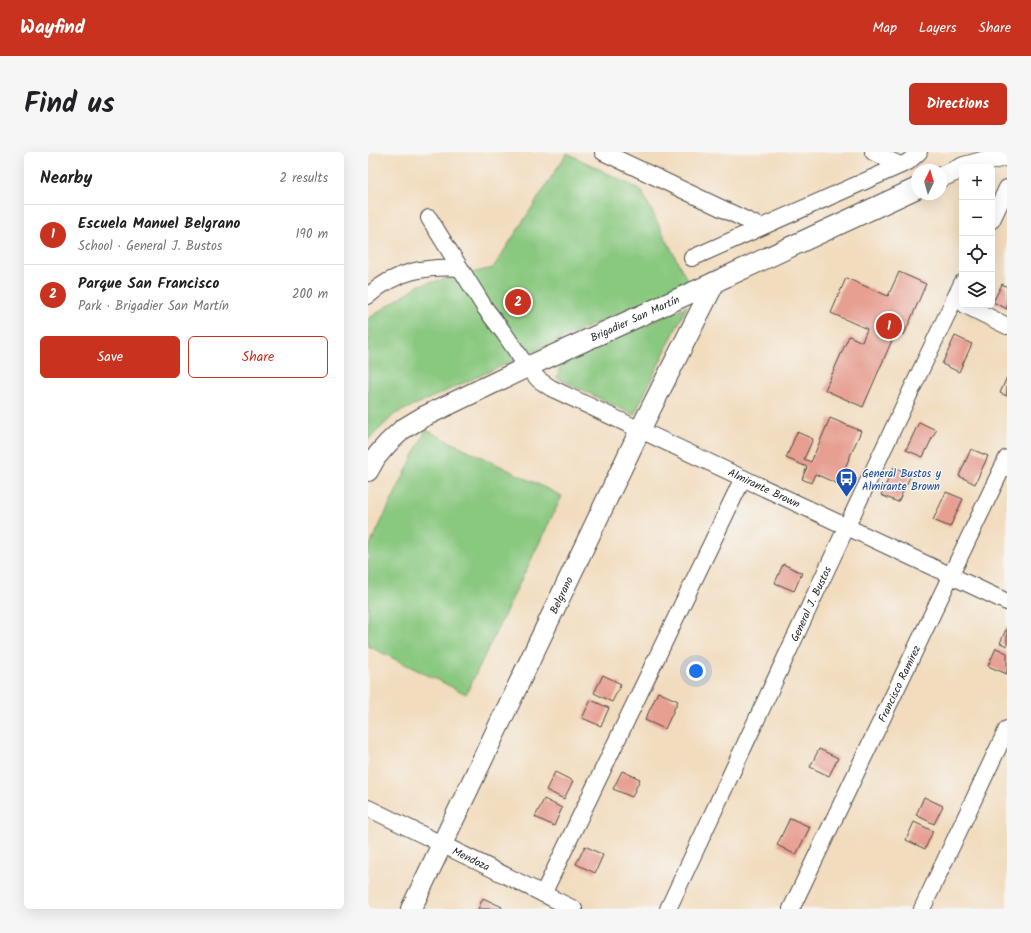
<!DOCTYPE html>
<meta charset="utf-8">
<style>
:root{--surface:#fff;--page:#f6f6f6;--text:#202124;--muted:#757577;--line:#e0e0e0;--accent:#c8321e}
body{margin:0;font-family:Kalam,sans-serif;background:var(--page);color:var(--text)}
.controls{position:absolute;right:12px;top:12px;display:grid;overflow:hidden;border-radius:6px;box-shadow:0 4px 16px #0002}
.controls button{width:36px;height:36px;display:grid;place-items:center;padding:0;border:0;border-bottom:1px solid var(--line);background:var(--surface);color:var(--text);font:20px sans-serif}
.compass{position:absolute;left:543px;top:12px;width:36px;height:36px;border-radius:50%;background:var(--surface);box-shadow:0 4px 16px #0002;rotate:5deg}
.you{position:absolute;left:328px;top:519px;width:14px;height:14px;margin:-10px;border:3px solid #fff;border-radius:50%;background:#1a73e8;box-shadow:0 0 0 6px #1a73e833}
.badge{display:grid;place-items:center;width:26px;height:26px;border-radius:50%;background:var(--accent);color:#fff;font-size:13px;font-weight:700}
.pin{position:absolute;translate:-50% -50%;border:2px solid #fff;box-shadow:0 1px 4px #0006}
.list{margin:0;padding:0;list-style:none}
h2{display:flex;justify-content:space-between;align-items:center;height:52px;margin:0;padding:0 16px;font-size:17px}
h2 small{font-size:13px;font-weight:400;color:var(--muted)}
.list li{display:grid;grid-template-columns:26px 1fr auto;gap:12px;align-items:center;box-sizing:border-box;height:60px;padding:0 16px;border-top:1px solid var(--line)}
.list b{display:block;font-size:15px;white-space:nowrap}
.list p{margin:0;font-size:13px;white-space:nowrap;color:var(--muted)}
.list em{font-size:13px;font-style:normal;color:var(--muted)}
.actions{display:flex;gap:8px;padding:12px 16px}
.actions a{flex:1;padding:9px 0;border:1px solid var(--accent);border-radius:6px;text-align:center;font-size:14px;color:var(--accent)}
.actions .main{background:var(--accent);color:#fff}
.icon{flex:none;width:22px;height:22px;fill:none;stroke:currentColor;stroke-width:2;stroke-linecap:round;stroke-linejoin:round}
.map{position:relative;flex:none;width:639px;height:757px;overflow:hidden;border-radius:6px}
header{display:flex;align-items:center;gap:24px;box-sizing:border-box;height:56px;padding:0 20px;background:var(--accent);color:#fff}
header strong{font-size:19px}
nav{display:flex;gap:22px;margin-inline-start:auto;font-size:14px}
.intro{display:flex;align-items:center;justify-content:space-between;box-sizing:border-box;height:96px;padding:0 24px}
h1{margin:0;font-size:28px}
.button{padding:10px 18px;border-radius:6px;background:var(--accent);color:#fff;font-size:14px;font-weight:700}
main{display:flex;gap:24px;padding:0 24px}
aside{flex:1;background:var(--surface);border-radius:6px;box-shadow:0 4px 16px #0002}
.map>svg:first-child{display:block}
.green{fill:#89c87f;stroke:#5a7a55}
.building{fill:#e79f92}
.lines{fill:none;stroke-linecap:round;stroke-linejoin:round}
.minor-casing{stroke:#494641;stroke-width:18}
.major-casing{stroke:#494641;stroke-width:22}
.minor{stroke:#fff;stroke-width:16}
.major{stroke:#fff;stroke-width:20}
.labels{text-anchor:middle;stroke-width:3;stroke-linejoin:round;paint-order:stroke}
.street-label{font-size:11px;fill:#2b2b2b;stroke:#f6f6f2}
.transit-label{font-size:11px;fill:#164399;stroke:#f6f6f2;text-anchor:start}
</style>
<header>
<strong>Wayfind</strong>
<nav><a>Map</a><a>Layers</a><a>Share</a></nav>
</header>
<div class="intro"><h1>Find us</h1><a class="button">Directions</a></div>
<main>
<aside>
<h2>Nearby<small>2 results</small></h2>
<ul class="list">
<li><span class="badge">1</span><div><b>Escuela Manuel Belgrano</b><p>School · General J. Bustos</p></div><em>190 m</em></li>
<li><span class="badge">2</span><div><b>Parque San Francisco</b><p>Park · Brigadier San Martín</p></div><em>200 m</em></li>
</ul>
<div class="actions"><a class="main">Save</a><a>Share</a></div>
</aside>
<div class="map">
<svg width="639" height="757" viewBox="0 0 639 757">
<rect width="100%" height="100%" fill="#f6f6f2"/>
<filter id="ink" filterUnits="userSpaceOnUse"><feTurbulence type="fractalNoise" baseFrequency=".025" numOctaves="2"/><feDisplacementMap in="SourceGraphic" scale="8" xChannelSelector="R" yChannelSelector="G"/><feConvolveMatrix kernelMatrix="1 2 1 2 8 2 1 2 1" color-interpolation-filters="sRGB"/></filter>
<filter id="wash" filterUnits="userSpaceOnUse"><feTurbulence type="fractalNoise" baseFrequency=".012" numOctaves="4" result="noise"/><feDisplacementMap in="SourceGraphic" scale="16" xChannelSelector="R" yChannelSelector="G"/><feGaussianBlur stdDeviation="0.9" result="paint"/><feColorMatrix in="noise" values="0 0 0 0 0 0 0 0 0 0 0 0 0 0 0 0 0 1.4 0 .05"/><feComposite in="paint" operator="in"/></filter>
<g filter="url(#wash)">
<rect width="100%" height="100%" fill="#f2dcbe"/>
<path class="green" d="M199,1L273,38L320,130L27,262L0,288V167L51,133L125,116Z
M319,154L266,263L189,226L193,212Z
M58,278L194,344L98,542L0,494V397Z"/>
<g id="blocks">
<path class="building" d="M531,120L558,132L536,183L528,179L495,255L457,238L481,184L494,190L499,177L463,161L478,126L520,144Z
M634,132L639,135V157L625,150Z
M587,184L604,192L591,220L574,212Z
M639,225V244L632,241Z
M462,266L493,279L470,332L447,322L443,331L434,327L439,315L418,306L429,280L445,287L436,307L443,310Z
M551,270L568,278L555,305L538,298Z
M603,297L620,304L607,332L591,324Z
M526,315L543,323L530,350L513,343Z
M578,340L595,347L582,375L565,368Z
M415,412L434,421L426,439L407,431Z
M639,475V494L632,491Z
M628,496L639,501V522L620,514Z
M235,523L253,532L244,550L226,541Z
M290,540L310,549L297,577L277,568Z
M223,548L241,556L233,574L214,566Z
M451,597L470,606L461,624L442,615Z
M254,619L272,627L264,645L245,637Z
M187,620L205,629L196,647L178,638Z
M556,645L575,654L566,672L548,663Z
M176,647L194,656L186,674L167,665Z
M422,666L442,675L428,703L409,693Z
M546,670L565,679L557,697L538,688Z
M217,694L235,703L227,721L208,712Z
M115,746L134,755L133,757H110Z"/>
</g>
</g>
<g filter="url(#ink)">
<use href="#blocks" fill-opacity="0" stroke="#494641" stroke-width="1"/>
<g class="lines">
<defs>
<g id="minor">
<path d="M235,0L393,75"/>
<path d="M505,0L532,13"/>
<path id="s1" d="M61,66L117,156L136,181L159,215L171,228L183,236C335,308 488,378 639,450"/>
<path d="M624,68L639,36"/>
<path d="M324,106L540,10L551,0"/>
<path d="M0,144C27,119 57,114 92,116"/>
<path d="M597,153L639,174"/>
<path id="s2" d="M0,656L206,757"/>
<path d="M175,742L375,326"/>
<path id="s3" d="M300,757L479,374L594,131"/>
<path id="s4" d="M423,757L639,306"/>
<path d="M554,757L639,577"/>
</g>
<g id="major">
<path d="M596,15L639,3"/>
<path d="M573,25L594,16"/>
<path id="s5" d="M0,319L8,305L20,291L35,277L55,265L159,215L347,130L549,36"/>
<path id="s6" d="M43,757L272,278L347,130"/>
</g>
</defs>
<use href="#minor" class="minor-casing"/>
<use href="#major" class="major-casing"/>
<use href="#minor" class="minor"/>
<use href="#major" class="major"/>
</g>
</g>
<defs>
<symbol id="bus-pin" viewBox="-11 -11 22 30"><path d="M0 17L-7.5 6A9.5 9.5 0 1 1 7.5 6Z" fill="#1a4fb4" stroke="#f6f6f2"/><path d="M-5-6H5V4H4V6H2V4H-2V6H-4V4H-5ZM-3.5-4V0h7V-4ZM-3.5 1.2v1.5H-2V1.2ZM2 1.2v1.5H3.5V1.2Z" fill="#fff"/></symbol>
</defs>
<g fill-rule="evenodd">
<use href="#bus-pin" x="466" y="314" width="25" height="34"/>
</g>
<g class="labels">
<g class="street-label">
<text dy="4" stroke="none"><textPath href="#s5" startOffset="312">Brigadier San Martín</textPath></text>
<text dy="4" stroke="none"><textPath href="#s1" startOffset="446">Almirante Brown</textPath></text>
<text dy="4" stroke="none"><textPath href="#s6" startOffset="348">Belgrano</textPath></text>
<text dy="4" stroke="none"><textPath href="#s3" startOffset="337">General J. Bustos</textPath></text>
<text dy="4" stroke="none"><textPath href="#s4" startOffset="250">Francisco Ramirez</textPath></text>
<text dy="4" stroke="none"><textPath href="#s2" startOffset="115">Mendoza</textPath></text>
</g>
<g class="transit-label">
<text x="494" y="325">General Bustos y<tspan x="494" dy="13">Almirante Brown</tspan></text>
</g>
</g>
</svg>
<div class="controls">
<button>+</button>
<button>−</button>
<button><svg class="icon" aria-label="locate" viewBox="0 0 24 24"><circle cx="12" cy="12" r="6"/><path d="M12 2v4M12 18v4M2 12h4M18 12h4"/></svg></button>
<button><svg class="icon" aria-label="layers" viewBox="0 0 24 24"><path d="M12 4l9 5-9 5-9-5zM3 14l9 5 9-5"/></svg></button>
</div>
<svg class="compass" viewBox="-18 -18 36 36"><path d="M0-13l5 13h-10z" fill="#e53935"/><path d="M0 13l5-13h-10z" fill="#757577"/></svg>
<div class="you"></div>
<div class="pin badge" style="left:521px;top:174px">1</div>
<div class="pin badge" style="left:150px;top:150px">2</div>
</div>
</main>
